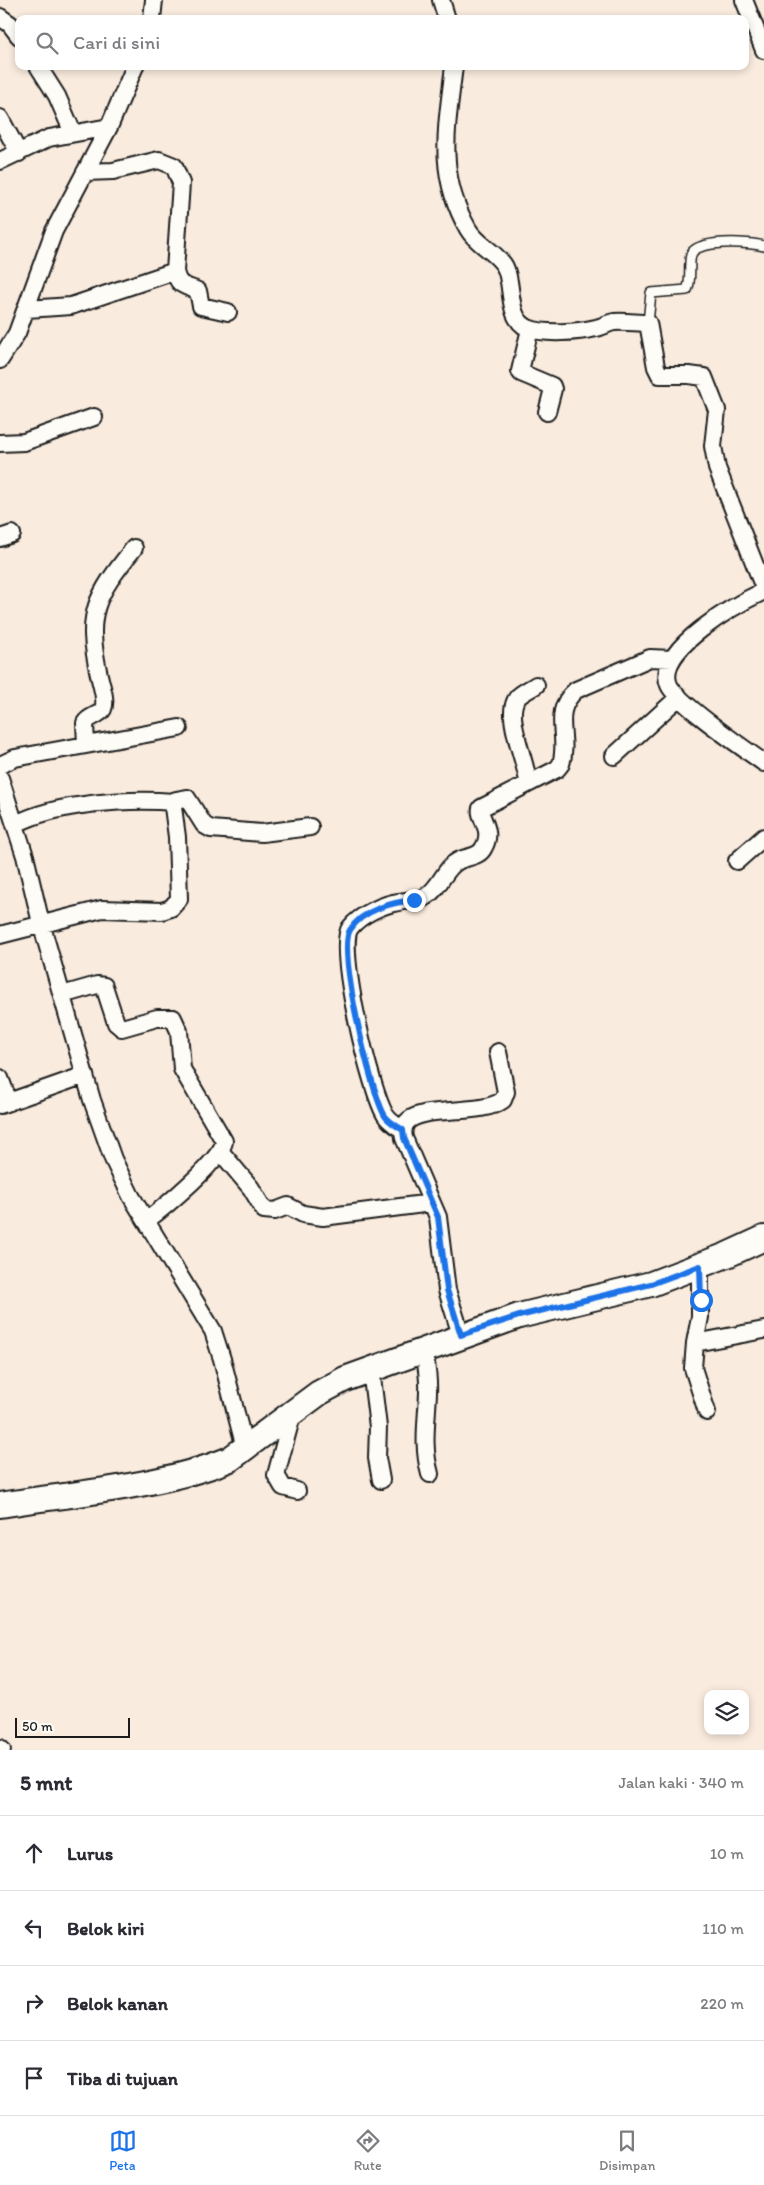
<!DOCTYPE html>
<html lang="id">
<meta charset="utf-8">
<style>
:root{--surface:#fff;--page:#f2f2f3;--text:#2b2b33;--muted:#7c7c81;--line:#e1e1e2;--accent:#1a73e8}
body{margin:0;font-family:Itim,sans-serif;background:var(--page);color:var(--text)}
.controls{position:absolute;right:15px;bottom:15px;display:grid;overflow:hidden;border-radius:10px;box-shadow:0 2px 8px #0003}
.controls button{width:45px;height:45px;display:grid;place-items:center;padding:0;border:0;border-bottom:1px solid var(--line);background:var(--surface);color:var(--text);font:25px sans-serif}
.scale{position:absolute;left:15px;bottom:12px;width:115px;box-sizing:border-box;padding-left:5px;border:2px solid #1c1c1c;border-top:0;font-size:14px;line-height:18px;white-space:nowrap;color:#1c1c1c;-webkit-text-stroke:4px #fdfcf7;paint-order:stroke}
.stop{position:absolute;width:15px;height:15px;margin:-11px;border:4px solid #1a73e8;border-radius:50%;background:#fff}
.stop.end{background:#1a73e8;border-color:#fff;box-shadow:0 1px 5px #0008}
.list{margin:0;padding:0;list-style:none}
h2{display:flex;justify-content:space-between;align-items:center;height:65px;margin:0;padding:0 20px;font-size:21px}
h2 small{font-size:16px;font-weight:400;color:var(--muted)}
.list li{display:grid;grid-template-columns:32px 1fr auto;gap:15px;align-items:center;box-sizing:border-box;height:75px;padding:0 20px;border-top:1px solid var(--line)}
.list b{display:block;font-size:19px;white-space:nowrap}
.list em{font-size:16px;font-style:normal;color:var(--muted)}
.icon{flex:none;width:28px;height:28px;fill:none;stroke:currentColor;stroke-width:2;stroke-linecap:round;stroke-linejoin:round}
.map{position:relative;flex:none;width:764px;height:1750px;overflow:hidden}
.search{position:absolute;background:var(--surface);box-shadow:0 2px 8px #0003;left:15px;right:15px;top:15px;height:55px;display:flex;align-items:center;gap:12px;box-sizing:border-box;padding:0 18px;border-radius:10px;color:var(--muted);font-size:19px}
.sheet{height:365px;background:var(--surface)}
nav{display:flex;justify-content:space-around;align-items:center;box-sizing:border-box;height:70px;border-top:1px solid var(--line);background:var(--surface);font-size:14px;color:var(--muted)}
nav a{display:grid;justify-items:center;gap:2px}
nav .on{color:var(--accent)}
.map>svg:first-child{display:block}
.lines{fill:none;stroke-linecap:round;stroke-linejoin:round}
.lane-casing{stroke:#1c1c1c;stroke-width:12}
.street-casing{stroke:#1c1c1c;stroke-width:20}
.secondary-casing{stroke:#1c1c1c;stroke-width:28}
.lane{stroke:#fdfcf7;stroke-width:9}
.street{stroke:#fdfcf7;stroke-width:16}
.secondary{stroke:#fdfcf7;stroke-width:24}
.route{stroke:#1a73e8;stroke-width:6}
</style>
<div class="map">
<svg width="764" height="1750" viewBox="0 0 764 1750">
<rect width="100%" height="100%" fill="#f9ebdd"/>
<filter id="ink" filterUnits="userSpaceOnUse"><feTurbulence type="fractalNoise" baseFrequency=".02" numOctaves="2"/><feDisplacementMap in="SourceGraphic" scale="10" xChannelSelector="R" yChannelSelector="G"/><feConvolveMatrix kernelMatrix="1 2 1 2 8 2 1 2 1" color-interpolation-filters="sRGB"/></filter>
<g filter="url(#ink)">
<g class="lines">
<defs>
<path id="lane" d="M648,323L651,293L687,290C692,280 688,266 691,255C695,239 750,242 764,246"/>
<path id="street" d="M441,0L447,19
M744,0L764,50
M0,17L10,24L19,36
M152,19L154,0
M38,66L57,96L73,133
M454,66C447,127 436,173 468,229C477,245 497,252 505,267C514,285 506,318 528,328C544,335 579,332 596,328C602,327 608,323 614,322C625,321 637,323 648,323L656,367L660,375H689L704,377L717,410L713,446L717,468L764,588
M0,118L19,153
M0,161L49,138L109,127
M85,172L113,171L159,160L174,166L181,183L175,271C178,287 185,285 198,291L201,306L228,312
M27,309L71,306L175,271
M530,329L520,371L521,373L552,386L553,389L547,412
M0,360L17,333L54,231L109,127L135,66
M0,443L24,442L94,417
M0,538L12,534
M764,591C739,603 654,649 669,685C678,704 745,749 764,763
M86,745L85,723C89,716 99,716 103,709C107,700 101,685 99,675C85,613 95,597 134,548
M614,756L679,697
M0,765L15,758L179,728
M0,778L25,856L41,923L92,1100L113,1159L131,1196L213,1331L222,1359L245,1448
M528,782C526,760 504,716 517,698C521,693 530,689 536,685
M16,824C56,803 129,798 174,802
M737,861L764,837
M0,935L102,909L162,911L171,908L179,899L177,837L173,807L176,800L187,798L204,825L211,829L262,833L310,827
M62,995L97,985L104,986L116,1023L122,1028L157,1018H173L179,1031L182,1069L224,1141C224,1158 162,1209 146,1221
M0,1078L9,1102
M0,1105L85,1075
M403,1130C397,1126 390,1122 386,1116C371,1094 336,947 350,928C360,915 383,904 399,902C408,900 417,901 425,897C440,889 444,868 458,861C467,856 479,858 484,847C494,829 478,818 481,808L557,769L561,764C570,736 550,713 576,690L650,658L672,659
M220,1151L251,1188L264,1210L275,1211L288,1206L303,1214L323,1217L431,1203
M700,1266V1317L695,1343L693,1368L707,1412
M461,1335L447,1290L438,1217L404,1138C403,1133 403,1128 406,1123C421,1104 480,1117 503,1100L506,1092L498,1052
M695,1343L764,1330
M424,1349C426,1363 429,1378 428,1392C427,1421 422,1445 430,1474
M371,1369L378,1427L377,1458L381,1480
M293,1412L276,1475L283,1487L297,1491
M0,1748L2,1750"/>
<path id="secondary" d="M0,1505C71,1494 165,1486 230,1459L319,1393L345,1379L519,1316L651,1284L727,1255L764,1238"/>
</defs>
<use href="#lane" class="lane-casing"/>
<use href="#street" class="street-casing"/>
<use href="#secondary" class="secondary-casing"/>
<use href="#lane" class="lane"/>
<use href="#street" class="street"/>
<use href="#secondary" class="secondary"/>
</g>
</g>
<g class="lines" filter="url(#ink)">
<path class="route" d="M414,900C393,902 362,910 350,930C337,950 371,1093 385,1116C389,1122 397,1126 403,1130L404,1138L438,1217L447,1290L461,1335L519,1316L651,1284L700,1266L701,1300"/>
</g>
</svg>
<div class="controls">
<button><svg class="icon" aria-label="layers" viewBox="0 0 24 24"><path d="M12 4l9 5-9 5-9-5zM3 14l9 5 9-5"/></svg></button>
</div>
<div class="scale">50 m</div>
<div class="stop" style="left:701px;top:1300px"></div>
<div class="stop end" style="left:414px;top:900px"></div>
<div class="search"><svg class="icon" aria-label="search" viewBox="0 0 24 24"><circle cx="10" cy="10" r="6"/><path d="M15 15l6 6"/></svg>Cari di sini</div>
</div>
<section class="sheet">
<h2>5 mnt<small>Jalan kaki · 340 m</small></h2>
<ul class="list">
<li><svg class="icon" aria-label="ahead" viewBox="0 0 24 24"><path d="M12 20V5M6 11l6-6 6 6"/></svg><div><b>Lurus</b></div><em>10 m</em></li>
<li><svg class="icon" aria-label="left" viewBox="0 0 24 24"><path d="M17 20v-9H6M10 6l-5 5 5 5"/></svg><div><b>Belok kiri</b></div><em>110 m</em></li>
<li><svg class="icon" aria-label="right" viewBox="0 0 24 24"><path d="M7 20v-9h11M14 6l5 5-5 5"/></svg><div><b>Belok kanan</b></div><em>220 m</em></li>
<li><svg class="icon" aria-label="arrive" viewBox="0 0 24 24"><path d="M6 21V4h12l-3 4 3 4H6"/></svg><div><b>Tiba di tujuan</b></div></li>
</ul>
</section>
<nav>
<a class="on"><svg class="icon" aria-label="map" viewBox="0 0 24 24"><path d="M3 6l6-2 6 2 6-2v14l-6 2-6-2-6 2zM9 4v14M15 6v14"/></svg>Peta</a>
<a><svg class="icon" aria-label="directions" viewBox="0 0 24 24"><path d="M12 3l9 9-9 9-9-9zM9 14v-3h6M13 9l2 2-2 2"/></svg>Rute</a>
<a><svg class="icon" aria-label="saved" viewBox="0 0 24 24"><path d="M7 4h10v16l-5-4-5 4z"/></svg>Disimpan</a>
</nav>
